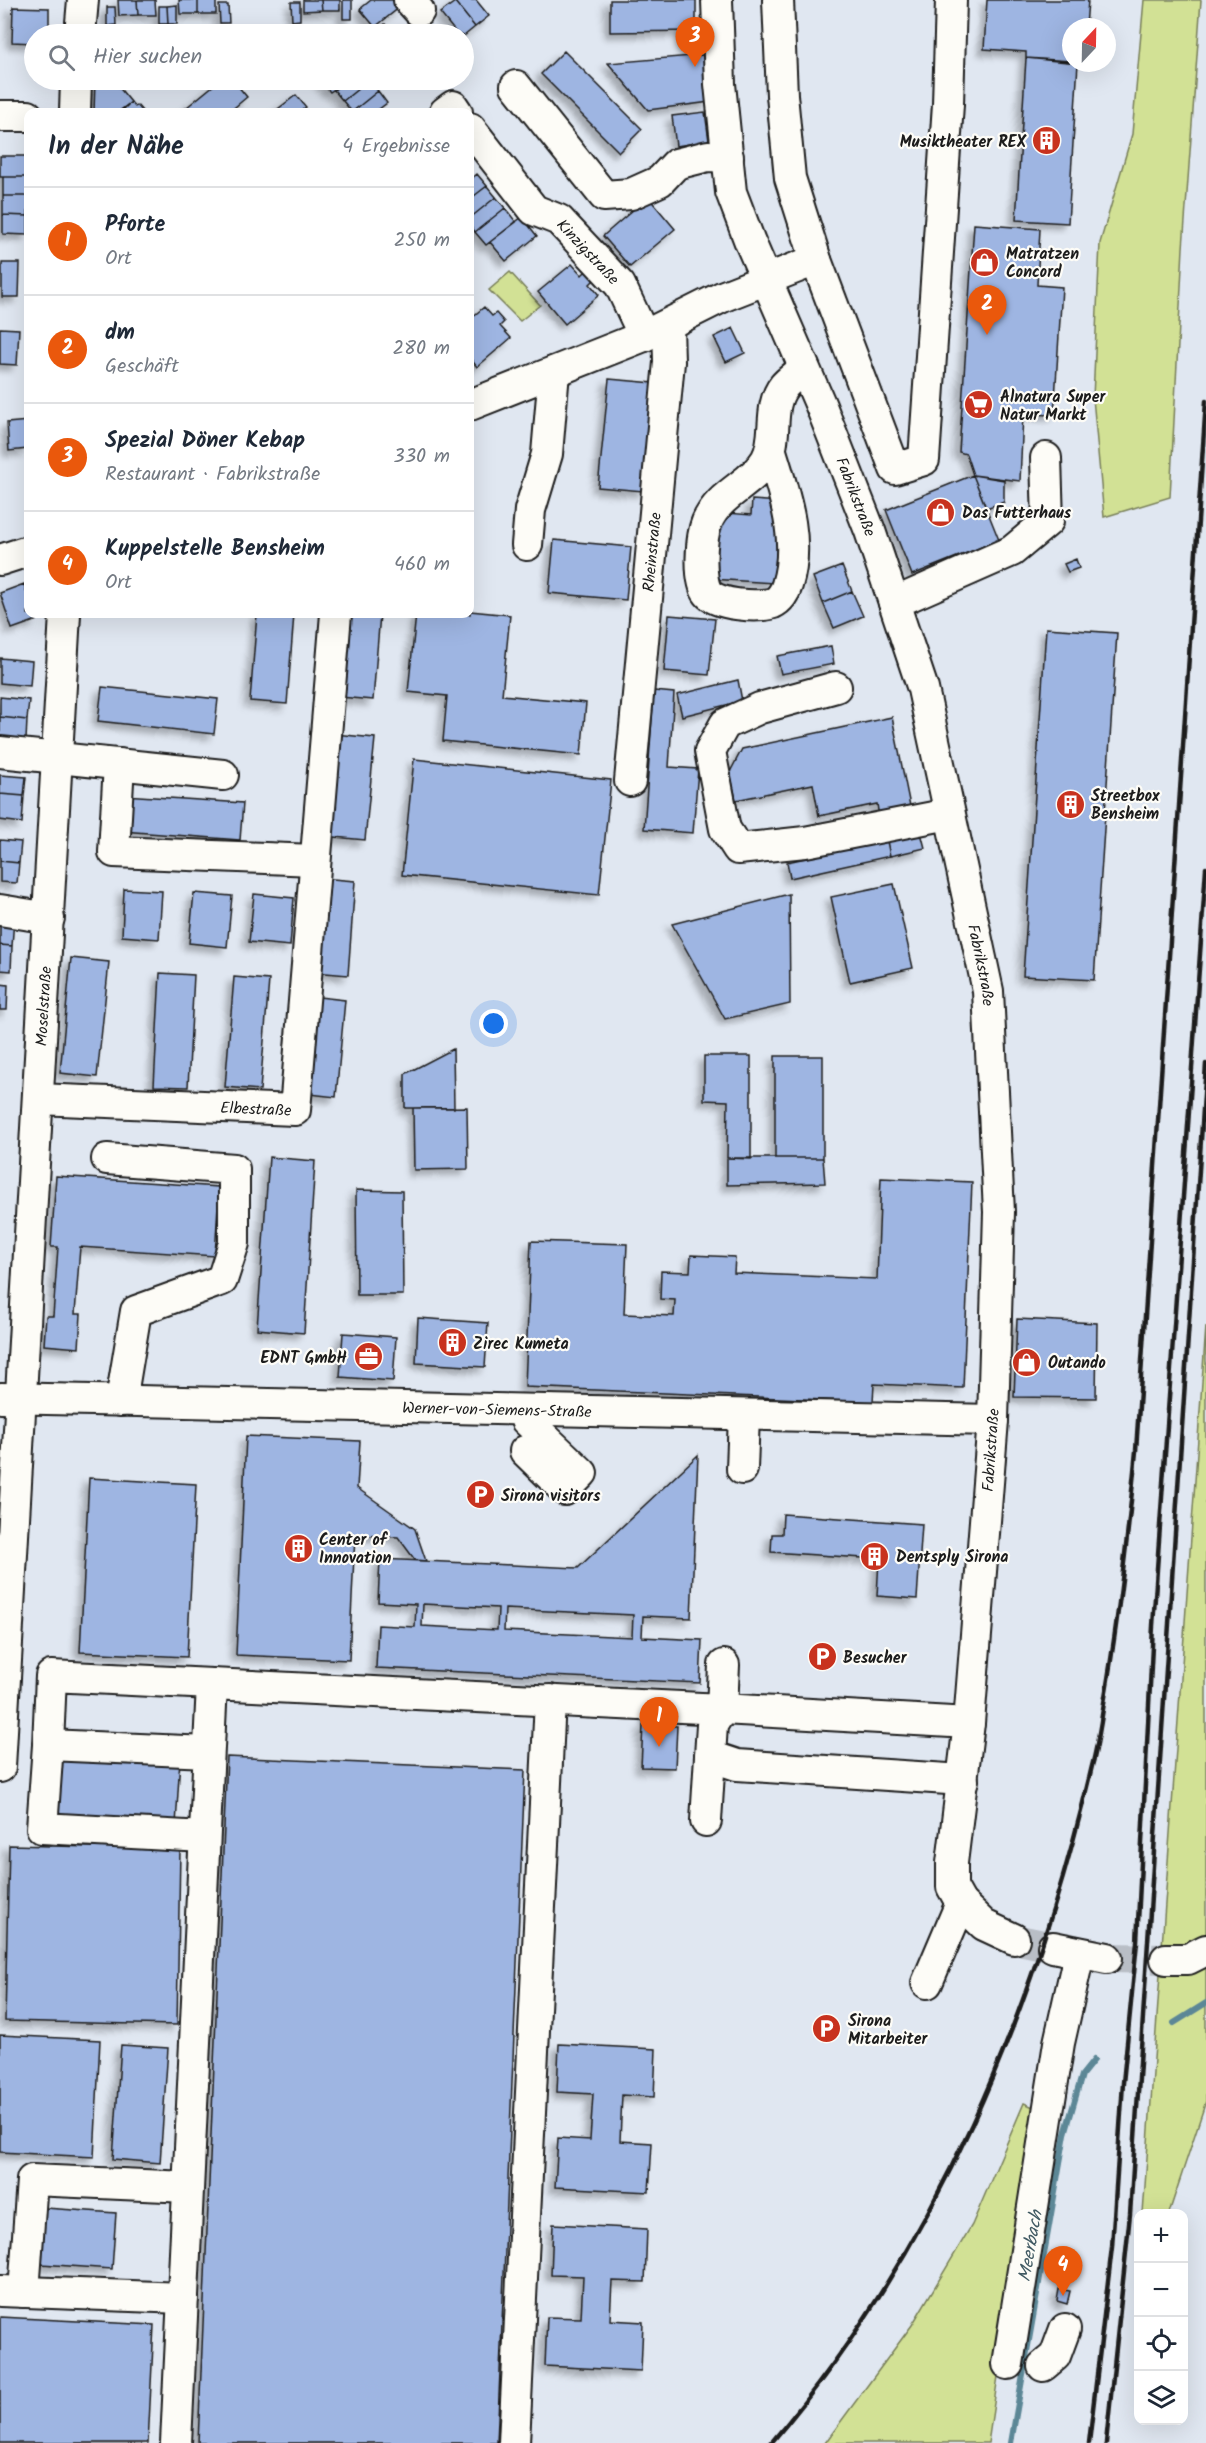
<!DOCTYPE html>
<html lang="de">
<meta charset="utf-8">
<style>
:root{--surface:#fff;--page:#f2f2f3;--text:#1f2937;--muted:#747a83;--line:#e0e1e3;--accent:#ea580c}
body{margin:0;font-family:Kalam,sans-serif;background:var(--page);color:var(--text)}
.controls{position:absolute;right:18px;bottom:18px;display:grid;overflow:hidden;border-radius:12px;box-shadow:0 6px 24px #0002}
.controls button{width:54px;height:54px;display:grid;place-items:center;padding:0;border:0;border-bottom:2px solid var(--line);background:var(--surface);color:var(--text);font:30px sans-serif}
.compass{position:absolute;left:1062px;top:18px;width:54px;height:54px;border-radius:50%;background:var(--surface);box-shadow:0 6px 24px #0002;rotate:22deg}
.you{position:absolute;left:494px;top:1024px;width:21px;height:21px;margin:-15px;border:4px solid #fff;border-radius:50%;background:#1a73e8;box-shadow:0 0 0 9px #1a73e833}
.badge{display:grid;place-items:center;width:39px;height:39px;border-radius:50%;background:var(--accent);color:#fff;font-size:20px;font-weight:700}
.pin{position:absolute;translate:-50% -50px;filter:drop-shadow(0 2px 3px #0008)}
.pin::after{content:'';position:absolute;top:32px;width:21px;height:18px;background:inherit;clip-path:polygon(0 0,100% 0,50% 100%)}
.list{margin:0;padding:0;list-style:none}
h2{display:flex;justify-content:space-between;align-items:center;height:78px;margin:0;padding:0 24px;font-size:26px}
h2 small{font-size:20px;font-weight:400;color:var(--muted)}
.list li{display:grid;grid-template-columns:39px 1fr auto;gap:18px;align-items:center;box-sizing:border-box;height:108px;padding:0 24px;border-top:2px solid var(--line)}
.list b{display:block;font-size:22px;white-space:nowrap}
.list p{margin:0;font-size:20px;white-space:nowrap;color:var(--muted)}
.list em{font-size:20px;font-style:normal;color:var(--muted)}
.icon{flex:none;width:33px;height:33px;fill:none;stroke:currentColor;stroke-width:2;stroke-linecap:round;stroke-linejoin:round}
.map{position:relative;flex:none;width:1206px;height:2443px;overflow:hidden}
.search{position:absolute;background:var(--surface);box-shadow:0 6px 24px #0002;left:24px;top:24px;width:450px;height:66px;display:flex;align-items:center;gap:15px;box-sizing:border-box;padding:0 21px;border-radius:33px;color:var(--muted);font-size:22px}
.panel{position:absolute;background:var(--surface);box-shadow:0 6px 24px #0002;left:24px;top:108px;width:450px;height:510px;border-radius:12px}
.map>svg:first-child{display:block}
.green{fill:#d2e195;stroke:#777e58;stroke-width:1.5}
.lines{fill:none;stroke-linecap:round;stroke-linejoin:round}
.stream{stroke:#5c8796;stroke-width:6}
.building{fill:#9eb5e2;stroke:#1c1c1c;stroke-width:1.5;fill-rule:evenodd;filter:url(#shadow)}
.minor-tunnel{stroke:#b9bec6;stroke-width:30;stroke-dasharray:30 15;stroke-linecap:butt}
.minor-casing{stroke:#1c1c1c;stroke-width:34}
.minor{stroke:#fdfcf7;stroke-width:30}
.rail{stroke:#1c1c1c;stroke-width:4.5}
.labels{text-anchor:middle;stroke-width:4.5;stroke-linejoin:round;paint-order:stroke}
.poi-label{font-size:16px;font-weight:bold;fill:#1c1c1c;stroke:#fdfcf7;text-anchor:start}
.street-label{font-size:16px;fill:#1c1c1c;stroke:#fdfcf7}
.water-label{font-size:18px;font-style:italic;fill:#415a63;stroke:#fdfcf7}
</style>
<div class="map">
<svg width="1206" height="2443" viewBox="0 0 1206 2443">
<defs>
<filter id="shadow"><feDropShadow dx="-5.5" dy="5.5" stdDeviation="3" flood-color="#0004"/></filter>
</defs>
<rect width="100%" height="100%" fill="#e0e7f1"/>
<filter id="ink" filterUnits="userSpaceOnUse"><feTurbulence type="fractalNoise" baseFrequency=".0167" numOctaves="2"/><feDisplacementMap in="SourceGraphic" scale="12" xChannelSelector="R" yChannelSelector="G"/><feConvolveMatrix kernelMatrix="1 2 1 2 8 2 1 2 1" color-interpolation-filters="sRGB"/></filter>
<g filter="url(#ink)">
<path class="green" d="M1144,0H1201L1183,248L1170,497L1104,517L1093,398L1100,243L1132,134Z
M510,272L540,305L520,321L489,290Z
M1206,1326V2101L1169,2213L1143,2214Z
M1024,2103L1038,2109L988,2443H825L912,2325L972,2225Z"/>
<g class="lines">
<path class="stream" d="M1174,2023L1206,2003
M1011,2443L1065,2134L1082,2075L1094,2060"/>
</g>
<path class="building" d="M118,0H137L138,15L119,16Z
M137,0H155L156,15H138Z
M179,0H198V14H180Z
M198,0H216V14H198Z
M303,0H321L322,10L303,11Z
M321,0H340V10H322Z
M343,0H352V19H343Z
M371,0H395L400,7L375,27L360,9Z
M457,0H476L489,16L475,27L455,2Z
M610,0H696V31L610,32Z
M987,0H1088L1086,27H1071V61L1026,58V52L984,49Z
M291,2H300V20L292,21Z
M455,2L475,27L464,36L457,34L440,13Z
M177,5V24H168L167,6Z
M219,5H228L229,23H220Z
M159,6H167L168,24H159Z
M13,7L49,8V34H34V43L12,42Z
M107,7H115L116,25L107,26Z
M385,24L390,31L385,34H371Z
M564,51L642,129L619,152L541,74Z
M703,55L710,102L648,110L608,63Z
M1026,58L1078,63L1068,223L1016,220Z
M95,80H113L131,102L118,112H94Z
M220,80H233L247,97L229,112H181Z
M320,80H347L330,92Z
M347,80H369L343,101L334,90Z
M369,80L378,91L352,112L343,101Z
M378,91L387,103L375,112H352Z
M296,95L306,107L299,112H274Z
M131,102L135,107L137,105L143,112H121Z
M705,112L709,141L676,146L672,116Z
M0,156H28V177H0Z
M477,174L487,186L470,199V180Z
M3,177H28V196H3Z
M487,186L496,197L470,218V199Z
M3,196H28V216L3,215Z
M496,197L505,208L475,232L470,225V218Z
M648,197L675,229L630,267L603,236Z
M505,208L516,222L486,245L475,232Z
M3,215L28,216V235L3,234Z
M522,217L537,236L506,261L490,242Z
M974,224L1040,229L1037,285L1062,287L1054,415L1023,414L1020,481L973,475L966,454L959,452Z
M2,263H20L19,297H2Z
M572,264L582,275L586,271L594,280L590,284L599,295L565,324L538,292Z
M484,307L492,316L496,313L504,322L500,326L511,338L477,367L470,358V319Z
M0,328L19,329L17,365L0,364Z
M733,328L745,353L726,362L714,337Z
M609,379L654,383L643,491L598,487Z
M28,421V449L9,451L7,423Z
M973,475L999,540L912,575L886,510Z
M973,475L1004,480V502L986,508Z
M752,500L780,502L774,583L711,579L716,512L751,515Z
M554,540L631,547L626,600L549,593Z
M1076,559L1079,568L1068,572L1064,564Z
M842,566L852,591L823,603L813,577Z
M24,584L28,597V614H34L37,620L12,629L0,593Z
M852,591L863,616L834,628L823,603Z
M470,611L510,615L502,695L586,703L581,755L443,741L447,696L408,692L416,614H470Z
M257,614H294L287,704L250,701Z
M347,614H380L373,700L340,697Z
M669,615L715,619L709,675L664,671Z
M1046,628L1117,633L1094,980L1023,976Z
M831,646L834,664L781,674L777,656Z
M0,658L32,661L30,686L0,683Z
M738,680L742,701L682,716L677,695Z
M102,687L218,699L214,734L98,721Z
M654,691L674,693L669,767L698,769L693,833L644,829Z
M0,697L29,700L27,720L0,717Z
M0,717L27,720L26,740L0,738Z
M892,717L911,811L879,817L877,804L819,816L813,784L736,800L730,772L742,749Z
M334,734L375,738L365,840L324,836Z
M414,759L611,780L599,895L402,875Z
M0,775L26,777L24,796L0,794Z
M0,794L24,796L22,823L0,820Z
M124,795L243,803L240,840L122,831Z
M920,829L925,848L890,856L886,836Z
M0,840L21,842L19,863L0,861Z
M887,841L890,856L790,878L787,862Z
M0,861L19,863L17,883L0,882Z
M321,878L355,881L348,975L314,972Z
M894,884L913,968L850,982L831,897Z
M124,889L162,891L159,939L122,936Z
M194,893L232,896L227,947L189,943Z
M254,894L294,898L290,946L249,942Z
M789,894L790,1004L725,1019L672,924Z
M0,918L14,919L12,946L0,945Z
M0,945L12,946L11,971L0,970Z
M71,958L109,962L97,1077L60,1073Z
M160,973L194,975L188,1087L154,1086Z
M234,977L269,980L260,1090L225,1087Z
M0,984L8,985L7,1010H0Z
M310,996L345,1000L336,1097L301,1093Z
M453,1049L454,1108H405V1074Z
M704,1056H751V1159L727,1158L728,1101L704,1100Z
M775,1056H823V1158H775Z
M467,1107L468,1169L414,1170L413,1108Z
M269,1157L315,1161L304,1333L257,1329Z
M727,1158H823L825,1183L727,1185Z
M56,1176L219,1187L215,1256L80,1247L75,1314H81L79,1348L44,1345L46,1316H53L58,1247H51Z
M881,1178L972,1182L963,1388L874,1384L873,1402L525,1387L531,1241L627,1244L624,1314L674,1316L675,1300L660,1299L661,1271L690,1272L691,1255L735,1257L734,1273L877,1279Z
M356,1190L402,1191L403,1295H357Z
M418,1318L488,1323L485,1367L416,1363Z
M1017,1319L1097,1323L1096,1398L1014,1397Z
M343,1333L396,1337L393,1381L340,1377Z
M246,1436L360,1441L357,1488L415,1529L426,1561L415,1560L398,1537L355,1535L349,1660L236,1655Z
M698,1455L691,1618L643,1616L642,1637L702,1640L700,1683L376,1668L378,1625L415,1627L416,1604L378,1602L380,1559L578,1568ZM423,1604L498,1608L497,1630L422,1626ZM505,1609L633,1615L632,1637L504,1631Z
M89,1478L196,1484L187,1657L80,1652Z
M783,1514L922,1524L917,1599L877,1596L879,1559L771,1552L772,1534H782Z
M643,1725L677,1726L675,1768L641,1767Z
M55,1751L180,1759L176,1825L51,1818Z
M227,1757L525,1770L497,2443H198Z
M9,1845L180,1849L177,2025L5,2021Z
M0,2035L100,2040L94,2157L0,2152Z
M559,2044L656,2049L654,2097L622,2095L620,2141L652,2143L649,2192L555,2187L558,2138L590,2140L593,2094L557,2092Z
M121,2045L168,2048L160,2163L113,2159Z
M45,2208L116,2213L112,2269L41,2264Z
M553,2224L647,2229L645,2282L612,2281L610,2320L643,2322L641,2371L545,2366L547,2317L581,2318L583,2276L551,2275Z
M1059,2289L1070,2291L1067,2304L1057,2301Z
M0,2317L154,2325L148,2443H0Z"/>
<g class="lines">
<path class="minor-tunnel" d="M1014,1939L1053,1947
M1107,1958L1166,1959"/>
<defs>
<g id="minor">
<path d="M409,0L419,11"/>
<path id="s1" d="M717,0L720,84L731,192L750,242L821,406L870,531L923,689L988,991L999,1212L993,1420L969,1723L952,1863V1887L961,1903L984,1925L1014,1939"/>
<path d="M778,0L782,95L790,178L816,260L895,469L924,460L948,104L951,0"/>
<path d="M80,34L83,0"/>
<path d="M516,86L604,196L631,194L660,181L676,164L708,156L728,157"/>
<path d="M75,112L76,80"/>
<path d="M445,112L453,106L457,112"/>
<path d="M0,116H28"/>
<path id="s2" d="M470,128L534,210L559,220L620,285L644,336"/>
<path d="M470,405L644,336L724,296L816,260"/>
<path d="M771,451C784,494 801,540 787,585C785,592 780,600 773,603C759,608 717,605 708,593C698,581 701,536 707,522C719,493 751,485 766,460C779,439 767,407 784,386C789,380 798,374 804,368"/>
<path d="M527,545L530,510L547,454L554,372"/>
<path d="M0,560L28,551"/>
<path d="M894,603L1012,551L1048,521L1046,458"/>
<path d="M836,687L760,708L725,724L710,751L725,829L738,849L805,842L949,814"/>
<path d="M0,752L223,775"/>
<path d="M119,764L114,852L314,860"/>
<path id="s3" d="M630,781L669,362L668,325"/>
<path d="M0,910L49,918"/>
<path id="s4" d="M38,1099L295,1110L336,614"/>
<path d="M107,1159L234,1169V1243L222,1280L136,1311L121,1401"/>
<path id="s5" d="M1,1398L993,1420"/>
<path d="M525,1451L565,1490L582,1473L526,1420"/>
<path d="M742,1469L744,1415"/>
<path d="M48,1745L42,1828L204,1837"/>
<path d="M208,1752L48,1745L51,1676L212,1684"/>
<path id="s6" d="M0,1767L65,614"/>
<path d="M963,1780L737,1765L710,1756L712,1725L722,1709L969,1723"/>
<path d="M706,1821L710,1756"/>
<path d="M1053,1947L1107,1958"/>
<path d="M1166,1959H1188L1206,1950"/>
<path d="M927,1983L961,1903"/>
<path d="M0,2291L183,2298"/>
<path d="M24,2292L32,2180L188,2187"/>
<path d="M1008,2364L1059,2043L1079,1954"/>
<path d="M1043,2366L1055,2356L1065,2329"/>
<path d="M176,2443L212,1684L722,1709L724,1665"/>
<path d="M514,2443L550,1700"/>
</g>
</defs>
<use href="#minor" class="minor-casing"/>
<use href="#minor" class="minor"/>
<path class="rail" d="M771,2443C937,2248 1034,2013 1092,1766C1098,1744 1101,1720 1105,1697C1119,1615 1128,1534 1136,1451L1206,401
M1089,2443L1112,2247L1123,2083L1137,1942L1153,1626L1206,868
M1106,2443L1130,2214L1206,1064"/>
</g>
</g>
<defs>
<symbol id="building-disc" viewBox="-11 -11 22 22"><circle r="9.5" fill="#c8321e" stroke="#fdfcf7"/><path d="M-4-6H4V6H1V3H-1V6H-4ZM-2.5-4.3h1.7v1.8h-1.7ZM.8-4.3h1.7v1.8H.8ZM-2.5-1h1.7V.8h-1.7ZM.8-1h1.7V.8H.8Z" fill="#fff"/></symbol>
<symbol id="shop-disc" viewBox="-11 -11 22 22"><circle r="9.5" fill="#c8321e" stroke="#fdfcf7"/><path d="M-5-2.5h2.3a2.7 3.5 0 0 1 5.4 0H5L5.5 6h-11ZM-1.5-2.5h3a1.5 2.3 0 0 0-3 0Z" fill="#fff"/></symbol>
<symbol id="supermarket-disc" viewBox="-11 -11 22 22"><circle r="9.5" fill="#c8321e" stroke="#fdfcf7"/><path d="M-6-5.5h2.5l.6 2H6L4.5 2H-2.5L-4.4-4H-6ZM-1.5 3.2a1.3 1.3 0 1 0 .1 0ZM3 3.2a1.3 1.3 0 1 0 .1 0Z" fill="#fff"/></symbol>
<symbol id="office-disc" viewBox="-11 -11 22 22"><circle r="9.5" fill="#c8321e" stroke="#fdfcf7"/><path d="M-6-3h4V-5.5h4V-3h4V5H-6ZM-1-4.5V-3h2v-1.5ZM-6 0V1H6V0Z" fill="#fff"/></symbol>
<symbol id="parking-disc" viewBox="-11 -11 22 22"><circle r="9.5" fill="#c8321e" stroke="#fdfcf7"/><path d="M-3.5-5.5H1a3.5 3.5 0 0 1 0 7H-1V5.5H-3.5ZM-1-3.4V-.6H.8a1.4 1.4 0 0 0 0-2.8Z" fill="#fff"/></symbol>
</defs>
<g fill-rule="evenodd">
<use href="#building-disc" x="1030" y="124" width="33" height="33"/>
<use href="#shop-disc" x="968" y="246" width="33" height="33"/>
<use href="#supermarket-disc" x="962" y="388" width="33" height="33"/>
<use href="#shop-disc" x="924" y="496" width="33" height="33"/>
<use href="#building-disc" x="1054" y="788" width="33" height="33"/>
<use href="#building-disc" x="436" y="1326" width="33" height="33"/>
<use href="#office-disc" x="352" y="1340" width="33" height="33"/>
<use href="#shop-disc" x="1010" y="1346" width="33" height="33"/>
<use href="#parking-disc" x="464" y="1478" width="33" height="33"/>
<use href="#building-disc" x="282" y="1532" width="33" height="33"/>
<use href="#building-disc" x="858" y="1540" width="33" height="33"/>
<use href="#parking-disc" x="806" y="1640" width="33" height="33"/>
<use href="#parking-disc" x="810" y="2012" width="33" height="33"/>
</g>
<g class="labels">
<g class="poi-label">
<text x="1026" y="147" text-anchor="end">Musiktheater REX</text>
<text x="1006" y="259">Matratzen<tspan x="1006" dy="18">Concord</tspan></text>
<text x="1000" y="402">Alnatura Super<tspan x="1000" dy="18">Natur Markt</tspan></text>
<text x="962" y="518">Das Futterhaus</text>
<text x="1091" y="801">Streetbox<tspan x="1091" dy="18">Bensheim</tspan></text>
<text x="473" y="1349">Zirec Kumeta</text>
<text x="347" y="1363" text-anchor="end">EDNT GmbH</text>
<text x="1048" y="1368">Outando</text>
<text x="501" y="1501">Sirona visitors</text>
<text x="319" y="1545">Center of<tspan x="319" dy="18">Innovation</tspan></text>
<text x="896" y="1562">Dentsply Sirona</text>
<text x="843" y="1663">Besucher</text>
<text x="848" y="2026">Sirona<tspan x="848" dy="18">Mitarbeiter</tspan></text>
</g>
<g class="street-label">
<text dy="6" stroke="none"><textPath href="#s2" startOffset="174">Kinzigstraße</textPath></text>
<text dy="6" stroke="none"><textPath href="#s1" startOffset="522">Fabrikstraße</textPath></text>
<text dy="6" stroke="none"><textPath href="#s3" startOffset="230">Rheinstraße</textPath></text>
<text dy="6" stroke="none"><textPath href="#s1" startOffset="1008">Fabrikstraße</textPath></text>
<text dy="6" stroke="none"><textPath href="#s6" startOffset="762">Moselstraße</textPath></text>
<text dy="6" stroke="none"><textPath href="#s4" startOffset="218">Elbestraße</textPath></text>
<text dy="6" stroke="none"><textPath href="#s5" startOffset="496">Werner-von-Siemens-Straße</textPath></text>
<text transform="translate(990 1450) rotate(-86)" y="6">Fabrikstraße</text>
</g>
<g class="water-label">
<text transform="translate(1030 2246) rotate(-80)" y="6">Meerbach</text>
</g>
</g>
</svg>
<div class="controls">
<button>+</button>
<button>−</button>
<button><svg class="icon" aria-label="locate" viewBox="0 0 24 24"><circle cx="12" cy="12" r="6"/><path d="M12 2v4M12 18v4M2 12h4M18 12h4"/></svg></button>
<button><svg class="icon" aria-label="layers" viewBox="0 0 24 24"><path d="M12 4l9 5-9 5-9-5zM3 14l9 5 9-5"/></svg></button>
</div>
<svg class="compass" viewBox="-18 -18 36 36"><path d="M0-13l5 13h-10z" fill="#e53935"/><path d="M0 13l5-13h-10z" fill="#747a83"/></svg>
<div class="you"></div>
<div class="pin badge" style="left:659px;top:1747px">1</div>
<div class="pin badge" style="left:987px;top:335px">2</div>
<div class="pin badge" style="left:695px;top:67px">3</div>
<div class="pin badge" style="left:1063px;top:2296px">4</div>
<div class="search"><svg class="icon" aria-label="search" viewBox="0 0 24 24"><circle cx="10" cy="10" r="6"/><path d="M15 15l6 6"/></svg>Hier suchen</div>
<section class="panel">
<h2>In der Nähe<small>4 Ergebnisse</small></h2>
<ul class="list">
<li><span class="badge">1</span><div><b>Pforte</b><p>Ort</p></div><em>250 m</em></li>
<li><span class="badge">2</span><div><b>dm</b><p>Geschäft</p></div><em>280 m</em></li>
<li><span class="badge">3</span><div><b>Spezial Döner Kebap</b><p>Restaurant · Fabrikstraße</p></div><em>330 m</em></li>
<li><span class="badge">4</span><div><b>Kuppelstelle Bensheim</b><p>Ort</p></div><em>460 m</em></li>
</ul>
</section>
</div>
